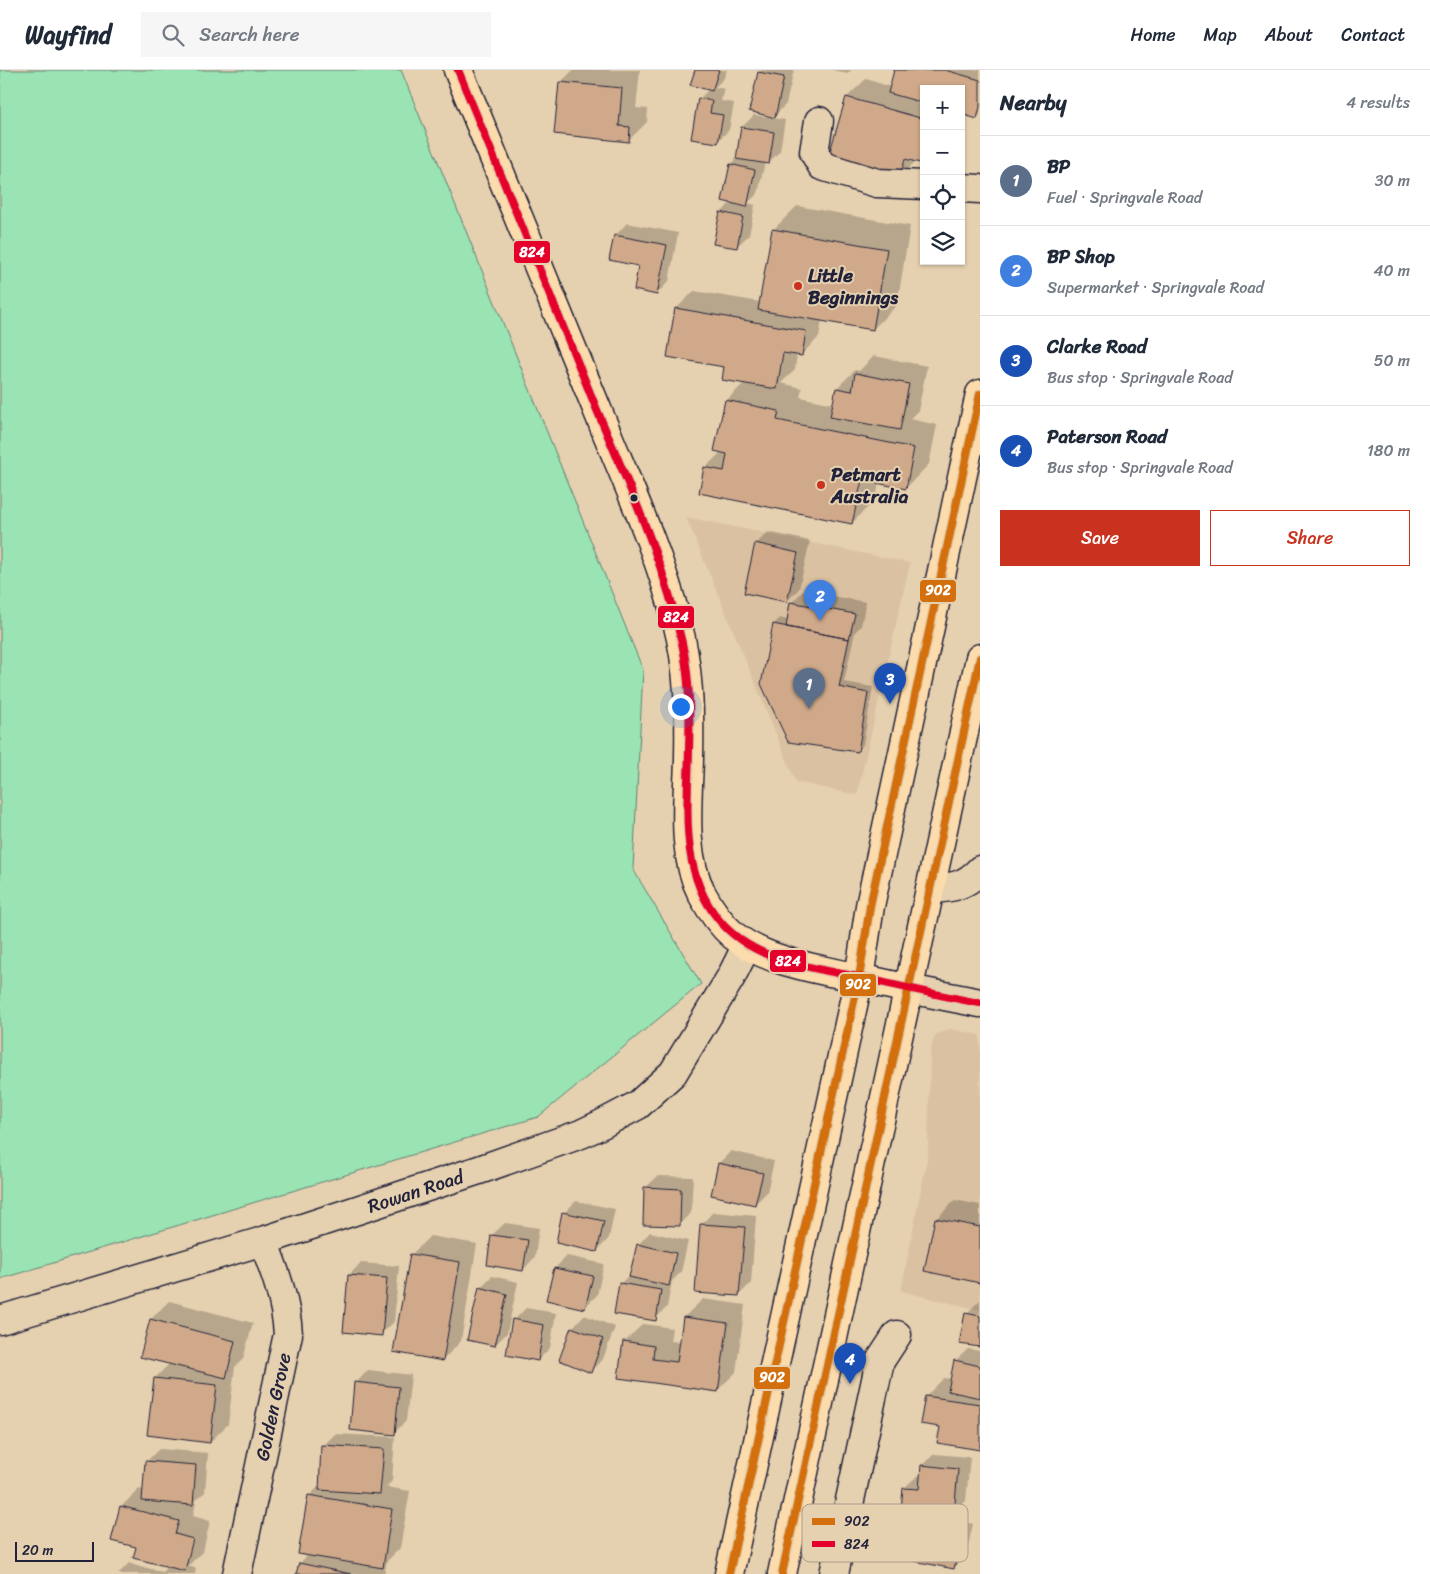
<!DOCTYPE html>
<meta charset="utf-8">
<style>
:root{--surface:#fff;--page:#f6f6f7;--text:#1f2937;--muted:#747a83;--line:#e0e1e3;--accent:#c8321e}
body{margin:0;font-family:Sriracha,sans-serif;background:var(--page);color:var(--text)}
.controls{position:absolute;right:15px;top:15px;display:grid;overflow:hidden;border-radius:0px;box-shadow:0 1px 4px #0004}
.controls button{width:45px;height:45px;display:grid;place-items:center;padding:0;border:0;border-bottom:1px solid var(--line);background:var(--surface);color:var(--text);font:25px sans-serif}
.scale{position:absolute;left:15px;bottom:12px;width:79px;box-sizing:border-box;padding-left:5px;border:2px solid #22223b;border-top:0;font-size:14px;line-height:18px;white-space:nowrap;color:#22223b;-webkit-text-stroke:4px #e5d0af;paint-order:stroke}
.you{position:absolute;left:680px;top:636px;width:18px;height:18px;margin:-12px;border:4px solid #fff;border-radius:50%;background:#1a73e8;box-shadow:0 0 0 8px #1a73e833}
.badge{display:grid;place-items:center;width:32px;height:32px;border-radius:50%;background:var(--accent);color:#fff;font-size:16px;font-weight:700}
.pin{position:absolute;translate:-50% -41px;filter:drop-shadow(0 1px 2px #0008)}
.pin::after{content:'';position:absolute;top:26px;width:18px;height:15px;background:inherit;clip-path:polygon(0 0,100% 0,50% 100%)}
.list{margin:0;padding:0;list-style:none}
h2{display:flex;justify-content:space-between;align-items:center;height:65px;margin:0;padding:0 20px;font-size:21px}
h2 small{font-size:16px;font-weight:400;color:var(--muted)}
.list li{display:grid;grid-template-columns:32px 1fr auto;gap:15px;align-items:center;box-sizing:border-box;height:90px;padding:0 20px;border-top:1px solid var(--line)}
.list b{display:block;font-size:19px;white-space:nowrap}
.list p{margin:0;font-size:16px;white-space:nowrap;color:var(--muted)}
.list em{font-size:16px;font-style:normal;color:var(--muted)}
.actions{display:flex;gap:10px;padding:15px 20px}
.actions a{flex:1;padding:11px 0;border:1px solid var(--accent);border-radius:0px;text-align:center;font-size:18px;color:var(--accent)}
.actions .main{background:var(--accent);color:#fff}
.icon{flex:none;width:28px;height:28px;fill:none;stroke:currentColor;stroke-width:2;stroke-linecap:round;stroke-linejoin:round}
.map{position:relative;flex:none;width:980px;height:1504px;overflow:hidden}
header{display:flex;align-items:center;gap:30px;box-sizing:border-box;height:70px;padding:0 25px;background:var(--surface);border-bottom:1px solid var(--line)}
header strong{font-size:24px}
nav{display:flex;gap:28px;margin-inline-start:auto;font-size:18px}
.search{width:350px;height:45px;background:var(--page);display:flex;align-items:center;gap:12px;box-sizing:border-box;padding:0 18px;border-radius:0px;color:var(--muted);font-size:19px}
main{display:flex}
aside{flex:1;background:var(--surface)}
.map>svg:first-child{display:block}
.built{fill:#dac1a2}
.green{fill:#9ae3b2;stroke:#5e8276}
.shadow{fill:#0003;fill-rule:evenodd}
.building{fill:#cfa989;stroke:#22223b}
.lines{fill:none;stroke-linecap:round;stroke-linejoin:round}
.minor-casing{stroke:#22223b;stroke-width:31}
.major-casing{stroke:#22223b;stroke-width:31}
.highway-casing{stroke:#22223b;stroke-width:31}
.minor{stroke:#e5d0af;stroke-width:28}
.major{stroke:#fcdcac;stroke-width:28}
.highway{stroke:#fcdcac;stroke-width:28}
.bus-1-casing{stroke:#e5d0af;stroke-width:11}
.bus-2-casing{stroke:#e5d0af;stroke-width:11}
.bus-1{stroke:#d36f0c;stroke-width:8}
.bus-2{stroke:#e4002b;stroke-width:8}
.poi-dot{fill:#c8321e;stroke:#e5d0af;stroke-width:2}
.bus-dot{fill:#22223b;stroke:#e5d0af;stroke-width:2}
.labels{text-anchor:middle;stroke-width:4;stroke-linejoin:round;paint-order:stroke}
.poi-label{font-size:19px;font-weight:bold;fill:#22223b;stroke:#e5d0af;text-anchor:start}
.street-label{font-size:19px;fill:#22223b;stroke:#e5d0af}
.key{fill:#e5d0af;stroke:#aa9c8c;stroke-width:1}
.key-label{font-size:14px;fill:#22223b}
.line-badge{stroke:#e5d0af;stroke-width:2}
.badge-label{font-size:14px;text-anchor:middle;font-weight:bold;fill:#fff}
</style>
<header>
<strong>Wayfind</strong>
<div class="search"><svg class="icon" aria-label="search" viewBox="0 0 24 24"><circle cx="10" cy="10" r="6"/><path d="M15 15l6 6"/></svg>Search here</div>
<nav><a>Home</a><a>Map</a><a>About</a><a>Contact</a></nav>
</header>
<main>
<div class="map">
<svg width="980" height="1504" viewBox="0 0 980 1504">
<rect width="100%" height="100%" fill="#e5d0af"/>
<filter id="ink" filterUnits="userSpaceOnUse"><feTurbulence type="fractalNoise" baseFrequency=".02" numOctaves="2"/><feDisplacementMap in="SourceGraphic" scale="10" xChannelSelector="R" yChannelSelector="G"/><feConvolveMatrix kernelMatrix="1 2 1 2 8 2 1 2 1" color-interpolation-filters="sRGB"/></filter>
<g filter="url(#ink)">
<path class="built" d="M686,447L910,493L857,725L796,712Z
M950,959L980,965V1240L901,1221L928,1084L930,983L935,965Z"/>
<path class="green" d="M0,0H401L643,600L633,799L701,914L538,1047L0,1209Z"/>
<path class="shadow" d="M573,0H640L636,38L648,39L647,52L628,71L560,13Z
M696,0H727L724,8L715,17L724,19L721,31L734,33L729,60L717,72L699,29L709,19Z
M762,0H794L786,34L773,48V46L750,40L759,2Z
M833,0H851L847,4Z
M895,0H980V44L976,48L961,19H924V88L920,92L916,91L899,107L847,27L866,9L891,17Z
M754,45L785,50L780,81L768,93L765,92L758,123L748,133L755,135L749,165L736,177L721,143L731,132V94L737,89L742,57Z
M797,136L910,156L897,235L873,259L822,250L819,267L801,285L797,284L795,300L781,313L802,318L800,327L834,334L837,318L855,300L859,301L874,286L927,296L918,341L910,349L937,355L929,394L906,418L879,412L876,429L852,453L705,398L721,382L726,331L744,313L725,296L676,239L694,221L760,232L773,160ZM862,404H864L859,427H857Z
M627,153L678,163L669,211L657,224L640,195L615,166Z
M768,462L810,471L799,519L787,531L756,474Z
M803,521L866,532L861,556L855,562L844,612L873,617L863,675L857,681L774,554L780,548L788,550L791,533Z
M731,1081L774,1091L767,1122L755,1134L719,1093Z
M658,1106L693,1107L691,1143L679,1155L645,1118Z
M955,1130L980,1135V1212L925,1200L937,1148Z
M576,1131L615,1139L609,1168L597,1181L564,1143Z
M713,1142L756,1146L751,1213L739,1225L701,1155Z
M505,1153L539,1158L535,1187L523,1200L488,1194L492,1165Z
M650,1162L688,1171L681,1202L672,1211L667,1237L655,1249L620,1214L632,1202L638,1175Z
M430,1166L477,1174L461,1271L443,1290L395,1281L412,1184Z
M567,1186L604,1194L597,1225L585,1237L555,1198Z
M361,1193L399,1196L394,1252L381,1264L349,1205Z
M492,1206L518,1212L507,1263L495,1275L480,1218Z
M703,1229L745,1235L736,1302L717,1321L619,1306L624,1272L643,1254L672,1258L670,1271L681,1272L684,1247Z
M980,1230V1276L966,1244Z
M169,1231L253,1253L243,1289L235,1297L228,1354L210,1372L155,1308L170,1293L151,1249Z
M526,1238L556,1243L550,1278L538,1290L514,1250Z
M584,1245L615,1257L603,1289L591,1301L572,1258Z
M968,1279L980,1281V1379L941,1356L926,1326L944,1308L952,1309L955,1291Z
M368,1300L411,1305L406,1351L394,1363L356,1313Z
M335,1364L395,1367L392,1411L386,1417L410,1421L400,1478L387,1491L384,1504H297L300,1493L308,1485L309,1426L320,1415L323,1376Z
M159,1379L208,1383L205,1422L194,1432L196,1433L193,1446L210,1451L203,1481L188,1496L196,1498L195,1504H118L129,1493L162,1502L169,1495L137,1476L121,1437L139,1419L144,1420L147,1391Z
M934,1384L970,1387L966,1431L953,1443L904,1418L917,1406H921L922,1396Z
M910,1440L973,1454L966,1485L954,1497L890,1485L897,1453Z"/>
<path class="building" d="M695,0H719L712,21L690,15Z
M894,0H945L980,10V37L977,49L961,44V19H924V33L888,23Z
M758,2L784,7L775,48L749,41Z
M559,12L622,18L619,56L630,57L629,72L554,64Z
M846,27L924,49V80L920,93L905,89L900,108L828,88Z
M698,28L712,31L710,43L723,45L718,73L691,69Z
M741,57L774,62L769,94L736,89Z
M730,94L755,100L747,137L722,131Z
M720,142L743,147L737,178L713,174Z
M772,159L887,179L873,260L758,240Z
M614,165L667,175L657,225L634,220L638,196L609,190Z
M675,238L806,261L802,286L783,283L777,319L722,310L724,297L667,287Z
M855,303L909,314L900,360L830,347L836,318L852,321Z
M725,330L779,341L777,350L914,378L906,419L862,410L852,454L699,423L704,397L724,401L727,384L714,381Z
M755,473L798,483L787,532L744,523Z
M790,532L855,544L849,569L786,557Z
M773,554L849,569L839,617L868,623L858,682L788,672L761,614Z
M718,1093L763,1103L755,1135L711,1125Z
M644,1117L681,1119L680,1156L643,1155Z
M562,1142L604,1151L597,1182L556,1173Z
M935,1148L980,1157V1213L924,1201Z
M700,1154L745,1157L739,1226L695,1223Z
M491,1165L528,1170L523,1201L487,1195Z
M637,1174L676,1183L669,1216L629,1207Z
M410,1184L460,1192L443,1291L393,1282Z
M554,1198L593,1206L585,1239L546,1230Z
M348,1205L387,1208L382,1266L343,1262Z
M619,1213L661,1220L656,1251L614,1244Z
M479,1217L507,1224L495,1276L467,1270Z
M965,1243L980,1246V1277L959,1274Z
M683,1247L728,1253L718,1322L618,1308L623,1271L654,1276L653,1289L677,1292Z
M150,1249L235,1271L226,1308L140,1287Z
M512,1249L544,1255L538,1291L506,1285Z
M571,1257L603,1269L591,1303L559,1290Z
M954,1290L980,1296V1328L948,1321Z
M154,1308L217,1315L210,1373L147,1365Z
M354,1312L399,1317L395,1365L350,1360Z
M925,1326L980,1334V1380L937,1373L940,1357L920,1354Z
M321,1375L384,1379L380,1424L319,1420Z
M145,1391L196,1395L193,1435L142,1431Z
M921,1395L958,1399L954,1445L901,1440L903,1418L919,1419Z
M308,1425L392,1439L383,1498L298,1484Z
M120,1436L179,1451L175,1464L193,1469L185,1501L133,1488L136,1477L111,1471Z
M895,1453L961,1466L954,1499L889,1486Z
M299,1493L351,1504H296Z"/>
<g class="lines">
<defs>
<g id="minor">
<path d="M819,51L814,82L822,96L877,113L924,115"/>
<path d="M961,118L980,119"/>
<path d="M930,819C952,818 965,816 980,800"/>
<path d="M909,919L980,933"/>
<path id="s1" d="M0,1250L263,1171L479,1100L581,1064L602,1054L638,1035L673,1003L731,907L747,875"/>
<path id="s2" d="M237,1504L288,1264C286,1231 275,1201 263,1171"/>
<path d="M834,1504L880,1291L897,1265"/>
</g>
<path id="major" d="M458,0C505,113 551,226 597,339C625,409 658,478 677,552C689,597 690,642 689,688C688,733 681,783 702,824C710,839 721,855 734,866C766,892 819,899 859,908"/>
<path id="highway" d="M859,908L909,919
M729,1504L859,908L870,836L980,324
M782,1504L980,588"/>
</defs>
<use href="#minor" class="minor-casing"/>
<use href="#major" class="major-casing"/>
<use href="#highway" class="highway-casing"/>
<use href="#minor" class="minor"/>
<use href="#major" class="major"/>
<use href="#highway" class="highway"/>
<defs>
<path id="bus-1" d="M729,1504L859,908L870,836L980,324
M782,1504L980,588"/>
<path id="bus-2" d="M458,0C505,113 550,227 597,340C629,416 664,492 682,573C690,608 690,644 689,679C688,737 679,802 719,850C752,890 805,896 853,906C895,915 937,925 980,933"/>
</defs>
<use href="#bus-1" class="bus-1-casing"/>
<use href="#bus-2" class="bus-2-casing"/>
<use href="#bus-1" class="bus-1"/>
<use href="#bus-2" class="bus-2"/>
</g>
</g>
<g class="poi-dot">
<circle cx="798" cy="216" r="5"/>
<circle cx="821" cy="415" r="5"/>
</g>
<circle class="bus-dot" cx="634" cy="428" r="4.5"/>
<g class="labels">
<g class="poi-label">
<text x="808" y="212">Little<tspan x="808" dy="22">Beginnings</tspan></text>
<text x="831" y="411">Petmart<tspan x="831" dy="22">Australia</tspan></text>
</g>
<g class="street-label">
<text dy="7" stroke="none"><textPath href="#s1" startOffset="435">Rowan Road</textPath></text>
<text dy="7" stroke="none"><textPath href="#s2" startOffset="171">Golden Grove</textPath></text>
</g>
</g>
<rect x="802" y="1434" width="166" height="58" rx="8" class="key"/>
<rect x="812" y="1448" width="23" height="7" fill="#d36f0c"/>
<rect x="812" y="1471" width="23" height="6" fill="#e4002b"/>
<g class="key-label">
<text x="844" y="1456">902</text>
<text x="844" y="1479">824</text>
</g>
<g class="line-badge">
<rect x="513" y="170" width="38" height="24" rx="5" fill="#e4002b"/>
<rect x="919" y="509" width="38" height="24" rx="5" fill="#d36f0c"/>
<rect x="657" y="535" width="38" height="24" rx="5" fill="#e4002b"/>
<rect x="769" y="879" width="38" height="24" rx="5" fill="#e4002b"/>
<rect x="839" y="903" width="38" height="24" rx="5" fill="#d36f0c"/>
<rect x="753" y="1296" width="38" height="24" rx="5" fill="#d36f0c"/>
</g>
<g class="badge-label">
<text x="532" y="187">824</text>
<text x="938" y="525">902</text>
<text x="676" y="552">824</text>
<text x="788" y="896">824</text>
<text x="858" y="919">902</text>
<text x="772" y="1312">902</text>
</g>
</svg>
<div class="controls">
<button>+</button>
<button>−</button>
<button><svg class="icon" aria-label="locate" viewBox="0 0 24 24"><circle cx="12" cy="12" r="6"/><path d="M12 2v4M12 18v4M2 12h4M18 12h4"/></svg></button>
<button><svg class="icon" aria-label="layers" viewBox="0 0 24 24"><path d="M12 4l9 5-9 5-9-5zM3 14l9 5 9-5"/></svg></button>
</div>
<div class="scale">20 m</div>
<div class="you"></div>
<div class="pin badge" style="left:809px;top:639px;background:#5c6f8a">1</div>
<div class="pin badge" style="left:820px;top:551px;background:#3f7fe0">2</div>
<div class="pin badge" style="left:890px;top:634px;background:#1a4fb4">3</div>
<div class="pin badge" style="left:850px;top:1314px;background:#1a4fb4">4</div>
</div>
<aside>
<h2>Nearby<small>4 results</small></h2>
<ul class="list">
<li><span class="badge" style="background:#5c6f8a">1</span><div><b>BP</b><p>Fuel · Springvale Road</p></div><em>30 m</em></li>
<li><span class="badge" style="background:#3f7fe0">2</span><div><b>BP Shop</b><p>Supermarket · Springvale Road</p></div><em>40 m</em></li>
<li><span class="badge" style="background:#1a4fb4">3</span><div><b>Clarke Road</b><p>Bus stop · Springvale Road</p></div><em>50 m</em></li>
<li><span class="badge" style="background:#1a4fb4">4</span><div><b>Paterson Road</b><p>Bus stop · Springvale Road</p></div><em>180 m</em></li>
</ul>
<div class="actions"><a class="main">Save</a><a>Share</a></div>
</aside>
</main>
